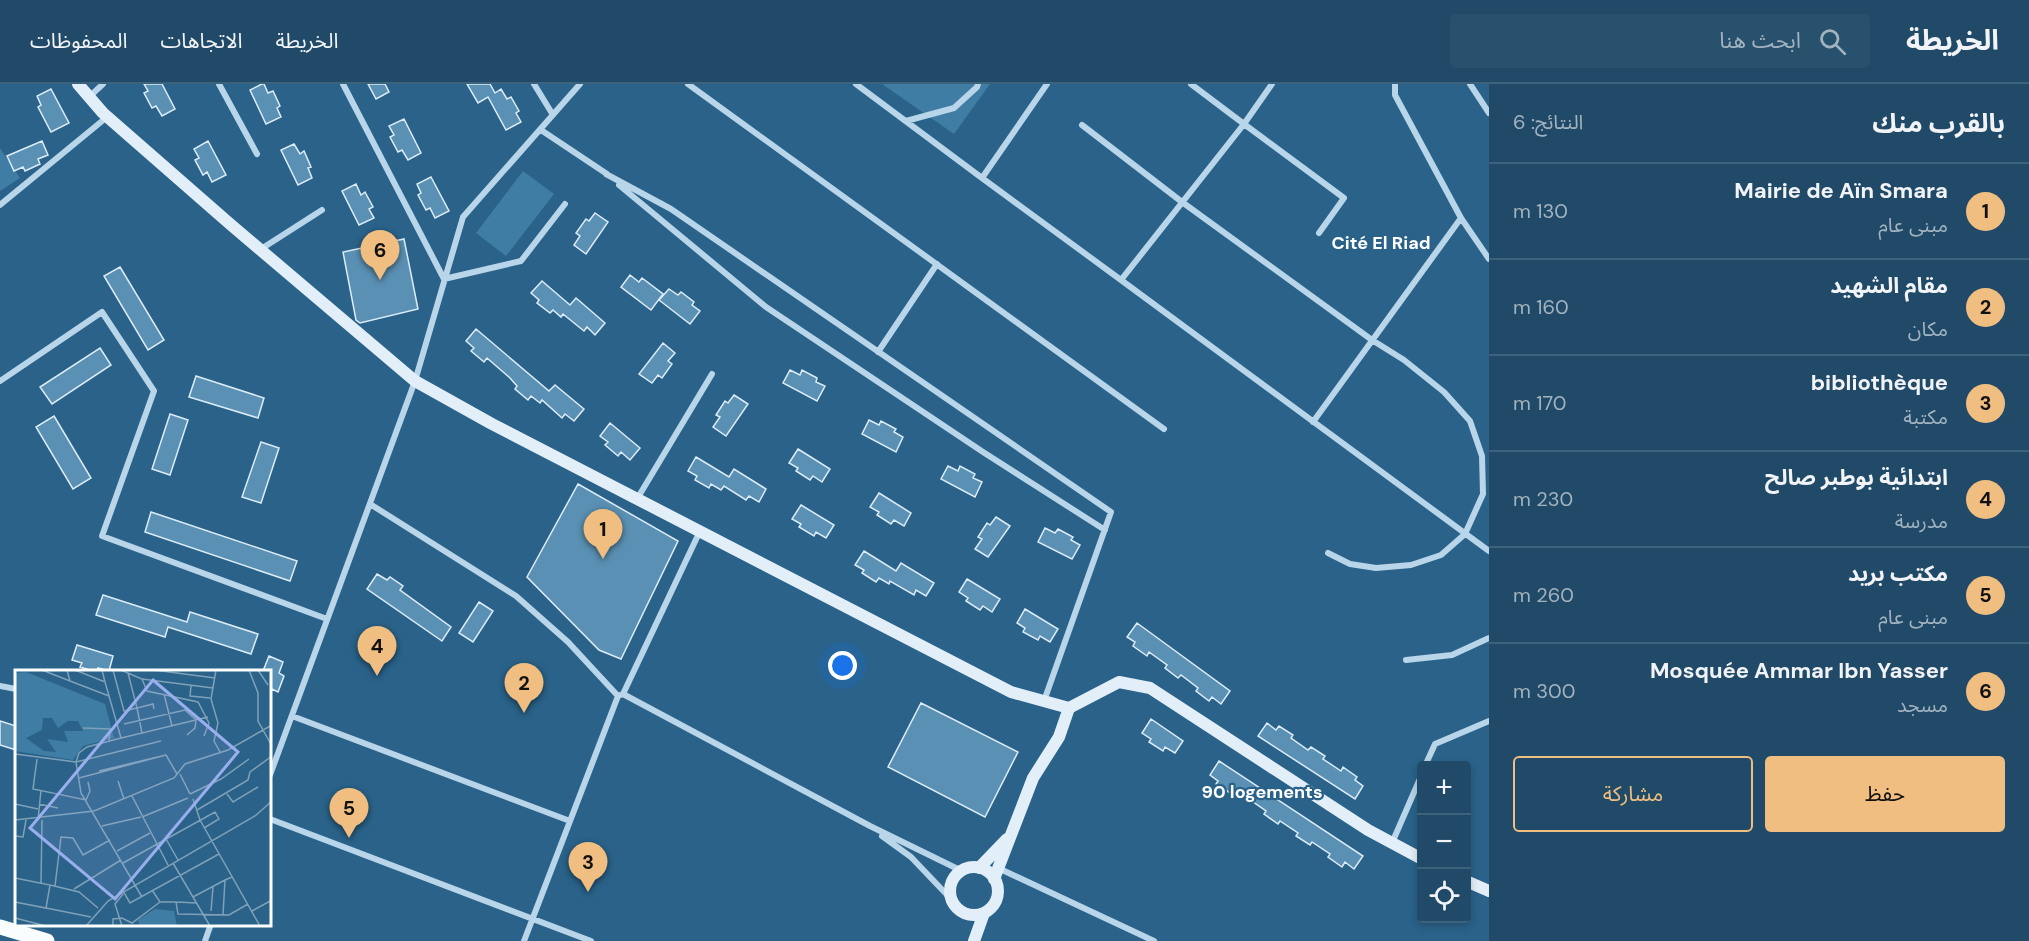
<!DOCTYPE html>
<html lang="ar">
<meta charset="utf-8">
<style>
:root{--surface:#204a67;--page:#28516d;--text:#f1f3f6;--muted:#a2b3c0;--line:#3d627b;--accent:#efbe80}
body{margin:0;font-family:"DM Sans","Noto Sans Arabic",sans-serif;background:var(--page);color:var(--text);direction:rtl}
.controls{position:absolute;right:18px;bottom:18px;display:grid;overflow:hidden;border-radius:6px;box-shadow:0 3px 9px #0003}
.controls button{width:54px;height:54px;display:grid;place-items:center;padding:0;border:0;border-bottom:2px solid var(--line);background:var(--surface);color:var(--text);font:30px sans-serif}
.you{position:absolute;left:843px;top:582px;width:21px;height:21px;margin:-15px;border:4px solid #fff;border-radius:50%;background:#1a73e8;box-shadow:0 0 0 9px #1a73e833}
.badge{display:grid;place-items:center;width:39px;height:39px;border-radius:50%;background:var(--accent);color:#111;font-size:20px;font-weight:700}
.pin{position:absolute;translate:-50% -50px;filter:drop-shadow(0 2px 3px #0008)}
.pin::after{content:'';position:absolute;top:32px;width:21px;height:18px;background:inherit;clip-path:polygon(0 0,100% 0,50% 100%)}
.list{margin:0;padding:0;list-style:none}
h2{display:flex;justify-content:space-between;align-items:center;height:78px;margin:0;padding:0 24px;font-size:26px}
h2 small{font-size:20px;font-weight:400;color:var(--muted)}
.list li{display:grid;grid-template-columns:39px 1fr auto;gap:18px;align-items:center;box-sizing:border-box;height:96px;padding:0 24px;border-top:2px solid var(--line)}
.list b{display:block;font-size:22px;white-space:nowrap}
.list p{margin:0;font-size:20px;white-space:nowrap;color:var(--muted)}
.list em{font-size:20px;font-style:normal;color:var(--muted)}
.actions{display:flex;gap:12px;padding:18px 24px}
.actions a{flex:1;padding:14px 0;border:2px solid var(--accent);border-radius:6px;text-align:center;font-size:21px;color:var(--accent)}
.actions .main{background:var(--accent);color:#111}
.icon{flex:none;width:33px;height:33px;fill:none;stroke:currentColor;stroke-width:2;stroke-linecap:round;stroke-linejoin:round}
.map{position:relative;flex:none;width:1489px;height:857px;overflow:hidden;direction:ltr}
header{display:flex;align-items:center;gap:36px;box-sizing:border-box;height:84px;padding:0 30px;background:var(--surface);border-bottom:2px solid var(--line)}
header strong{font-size:28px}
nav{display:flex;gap:33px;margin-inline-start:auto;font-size:21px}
.search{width:420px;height:54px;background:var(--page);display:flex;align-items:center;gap:15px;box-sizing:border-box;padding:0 21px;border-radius:6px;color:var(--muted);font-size:22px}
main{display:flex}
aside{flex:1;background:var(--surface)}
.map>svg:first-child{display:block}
.green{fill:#3f7da5}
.building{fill:#5a90b3;stroke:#dcecf7;stroke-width:1.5}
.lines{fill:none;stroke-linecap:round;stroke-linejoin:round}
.street{stroke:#b8d5e9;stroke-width:6}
.secondary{stroke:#e2eff8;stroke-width:12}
.primary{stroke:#fafdfe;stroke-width:15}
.labels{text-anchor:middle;stroke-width:4.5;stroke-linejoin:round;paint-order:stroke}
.neighbourhood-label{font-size:18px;font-weight:bold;fill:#fff;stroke:#2a6289}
.inset-road{fill:none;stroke:#7fa1b8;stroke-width:1.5}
.view{fill:#99afed;fill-opacity:0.15;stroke:#99afed;stroke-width:3}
.inset-edge{fill:none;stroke:#fff;stroke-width:3}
</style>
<header>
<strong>الخريطة</strong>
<div class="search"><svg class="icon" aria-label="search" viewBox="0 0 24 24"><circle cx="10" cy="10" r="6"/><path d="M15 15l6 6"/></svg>ابحث هنا</div>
<nav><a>الخريطة</a><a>الاتجاهات</a><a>المحفوظات</a></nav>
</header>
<main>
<aside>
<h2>بالقرب منك<small>النتائج: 6</small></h2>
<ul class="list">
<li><span class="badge">1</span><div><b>Mairie de Aïn Smara</b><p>مبنى عام</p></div><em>130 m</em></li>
<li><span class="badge">2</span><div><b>مقام الشهيد</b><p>مكان</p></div><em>160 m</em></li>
<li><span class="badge">3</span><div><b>bibliothèque</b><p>مكتبة</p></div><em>170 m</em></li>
<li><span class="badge">4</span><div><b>ابتدائية بوطبر صالح</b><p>مدرسة</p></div><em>230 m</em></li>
<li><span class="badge">5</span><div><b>مكتب بريد</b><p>مبنى عام</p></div><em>260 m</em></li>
<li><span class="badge">6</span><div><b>Mosquée Ammar Ibn Yasser</b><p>مسجد</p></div><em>300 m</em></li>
</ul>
<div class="actions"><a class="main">حفظ</a><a>مشاركة</a></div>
</aside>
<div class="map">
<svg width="1489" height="857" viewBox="0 0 1489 857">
<rect width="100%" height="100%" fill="#2a6289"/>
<path class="green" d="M882,0H990L954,50Z
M0,64L20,94L0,107Z
M523,87L554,110L506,172L476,149Z"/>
<path class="building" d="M144,0H162L175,25L162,32L156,22L152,24L144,9L148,7Z
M262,0H264L268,9L273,7L280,22L277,24L281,33L266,40L250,6Z
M368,0H385L389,8L376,15Z
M467,0H490L495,9L501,5L507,15L511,13L519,27L516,29L521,38L506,46L488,13L478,19Z
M51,5L69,39L51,48L38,23L41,21L37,12Z
M404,35L421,69L408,76L402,66L398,68L390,53L394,51L389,42Z
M42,57L48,71L38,75L40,80L25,87L23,83L14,87L7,72Z
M208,57L226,91L212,98L207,88L203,91L195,76L199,74L194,65Z
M294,60L300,70L304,67L311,83L308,84L312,94L298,101L281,66Z
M431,93L449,127L435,134L430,124L426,126L418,111L421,109L417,100Z
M356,100L361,111L365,108L373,123L369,125L374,134L359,141L342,107Z
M595,129L608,138L586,170L574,161L580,152L576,149L586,135L589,137Z
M404,155L418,225L360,239L356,236L343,168Z
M120,183L164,256L148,266L104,192Z
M630,191L639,198L642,194L663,210L651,226L621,203Z
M542,197L570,221L576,214L605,239L595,251L587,243L584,247L563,230L561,233L553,226L550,229L537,219L539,216L531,209Z
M669,205L678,211L681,208L694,218L692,221L700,227L690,240L659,216Z
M476,245L549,307L555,301L584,325L574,337L565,330L562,334L542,316L540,319L531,312L528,316L515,305L517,302L510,294L487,274L484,278L471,267L474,264L466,257Z
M663,259L675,269L668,277L672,280L662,294L658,291L652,299L639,290Z
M100,264L111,281L52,320L40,303Z
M790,286L800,291L802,286L817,294L816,298L825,302L817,317L783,299Z
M196,292L264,314L258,334L189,313Z
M734,311L748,320L726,352L713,343L720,333L716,331L725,317L728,319Z
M170,330L188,336L170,391L152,385Z
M54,332L91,394L73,405L36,343Z
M869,336L879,341L881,337L896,345L894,348L903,353L896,368L862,350Z
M610,339L640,364L630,376L621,368L618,372L605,361L608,358L600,352Z
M261,358L279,364L261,419L242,413Z
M798,365L830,385L822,398L813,392L810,396L796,387L798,384L789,379Z
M696,373L729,393L734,385L766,405L759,418L749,412L746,416L724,402L721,406L711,400L709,404L695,396L697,392L688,387Z
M948,382L958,387L960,382L975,390L973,394L982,398L975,413L941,395Z
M578,400L678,457L621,575L599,566L527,493Z
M879,409L911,429L904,442L894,436L891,440L877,431L879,428L870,423Z
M801,421L834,441L826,454L816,448L814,452L799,443L801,440L792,435Z
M151,428L297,477L290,497L145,448Z
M996,433L1010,442L988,473L975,465L982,455L978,453L987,439L990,441Z
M1045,444L1055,449L1058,445L1073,453L1071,456L1080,461L1072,475L1038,458Z
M864,467L896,487L901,479L934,499L926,512L916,506L914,511L890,497L889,500L879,494L876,498L862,489L864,486L855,481Z
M377,490L387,496L390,493L403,502L400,506L451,543L442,557L367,505Z
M967,495L1000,515L992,528L983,522L980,526L966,517L968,514L959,508Z
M103,511L187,538L190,528L258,550L251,570L168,543L165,553L96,531Z
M479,518L493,527L473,558L459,549Z
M1025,525L1058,545L1050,558L1040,552L1038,556L1023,548L1025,544L1017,539Z
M1137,539L1230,607L1221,620L1212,613L1209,617L1196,607L1198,604L1181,591L1178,594L1165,584L1167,581L1149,568L1147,572L1133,562L1135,558L1127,553Z
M77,561L113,572L109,587L98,584L97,587H93L80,583L82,579L72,576Z
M269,572L283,578L279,589L284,592L278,608L272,605L270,610V587H263Z
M921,619L1018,668L985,733L888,683Z
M1151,635L1183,657L1175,669L1165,663L1163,667L1149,658L1151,655L1142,649Z
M0,637L16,642V666L0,661Z
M1267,639L1276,646L1279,642L1293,651L1291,654L1308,666L1311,663L1325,672L1323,675L1341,687L1343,683L1357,693L1355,696L1363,702L1355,715L1258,652Z
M1219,677L1363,772L1354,785L1345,778L1342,783L1328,773L1330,770L1312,758L1310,761L1296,752L1298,749L1280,737L1278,740L1264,730L1266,727L1243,711L1233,705L1230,709L1216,700L1218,697L1210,691Z"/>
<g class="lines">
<path class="street" d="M219,0L257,70
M343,0L444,195L521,177L565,120
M534,0L553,31
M688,0L1164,345
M856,0L982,94
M1047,0L982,94L1121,196L1244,40L1344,114L1319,149
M1191,0L1244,40L1272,0
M1395,0V11L1461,134L1489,175
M1470,0L1489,29
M89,13L103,0
M906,37L954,24L977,3L978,0
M1082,41L1182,118L1372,256L1404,276L1444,308L1470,337L1482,372L1483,410L1465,450L1441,471L1411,481L1376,484L1350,480L1328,469
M541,46L607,90
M606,90L671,125L1111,428L1044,617
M619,101L766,223L983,368L1105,446
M0,121L107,33
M261,165L322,126
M1121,196L1489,467
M878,268L937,180
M0,297L102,228L154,307L102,452L327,535
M1313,338L1461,134
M637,415L712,290
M370,420L516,512L568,558L618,612
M1406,576L1452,571L1489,554
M0,602L16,605
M623,610L870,742L962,787
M292,632L570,737
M1425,682L1435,660L1489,637
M270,691L415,297L463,133L580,0
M270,735L591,857
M882,752L911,773L951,815
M1392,759L1422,690
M998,784L1154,857
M205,857L211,840
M524,857L618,612L623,610L700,447"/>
<path class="secondary" d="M78,0L103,29L230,140L415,297L492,340L1011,608L1069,624L1119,598L1150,604L1368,746L1422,775
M950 807a24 24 0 1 1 48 0a24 24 0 1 1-48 0Z
M979,784L1007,755
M994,795L1033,694L1059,653L1069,624
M1466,797L1489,807
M974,857L984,829"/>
<path class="primary" d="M0,843L47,857"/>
</g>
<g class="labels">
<g class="neighbourhood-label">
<text x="1381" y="165">Cité El Riad</text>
<text x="1262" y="714">90 logements</text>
</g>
</g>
<g transform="translate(15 586)">
<rect width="256" height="256" fill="#2a6289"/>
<path d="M11,2L90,34L99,68L68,76L58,90L0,81V3ZM28,48H37L43,58L53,51H63L68,61H49L53,72L32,69L41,82L29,81L11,68L27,60ZM140,239L159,241L162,256H125L123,250Z" fill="#3f7da5" fill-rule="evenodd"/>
<path class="inset-road" d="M27,0L55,11L52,0M60,0L90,12L87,0M98,0L109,41L122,38L113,3L106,0M139,0L200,8M201,0L196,29L203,53L199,71L205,82M234,0L243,23V51L257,76M243,0L253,15M113,3L127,9L132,21L183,32L194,53L189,66M127,9L198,18M55,11L94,26M90,12L106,68L127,63L122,38L138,34L139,39M176,16L175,26L195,28M149,24L157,56M109,54L170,40L181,50L180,58L172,65M68,58L95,59L94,71M127,63L193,47M106,68L72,77L64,83L61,92L66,123L127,227M0,84L61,92L146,71M151,85L162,104M22,89L18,119L71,130L75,121L73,112M84,101L151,85M165,104L175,124M64,108L151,85M103,111L109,129M175,124L206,109L234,89M212,124L218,132L243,117M117,126L153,195M178,129L185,150L245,256M0,134L23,139M24,134L43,138M182,140L233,110L235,102L257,86M127,147L173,128M0,150L79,141L159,108L170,94L213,80L257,55M23,150L26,120M87,156L126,147M0,166L8,167L11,150M151,169L163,190M102,181L135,163M108,193L200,142L204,149L189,158M158,193L195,256M0,208L35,215L31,238L0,232M26,213L27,150M35,215L64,222L83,238M40,216L46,167L58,168L68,185L95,170M59,219L106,190M137,220L145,232H161L163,244L214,245L233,234M108,221L115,233L204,184M178,227L210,210M161,232L182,233M31,238L76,247M196,241L198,217M237,241L257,230M208,245L210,210L217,207M0,248L31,256M71,256L93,231L240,146L257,131M98,256V249L107,248L117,253L145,232M107,256L100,234L108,224"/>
<path class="view" d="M138,10L223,82L100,229L15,158Z"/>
<rect width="256" height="256" class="inset-edge"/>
</g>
</svg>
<div class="controls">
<button>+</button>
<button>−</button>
<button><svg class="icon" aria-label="locate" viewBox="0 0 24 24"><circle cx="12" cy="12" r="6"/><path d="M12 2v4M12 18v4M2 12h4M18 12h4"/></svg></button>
</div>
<div class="you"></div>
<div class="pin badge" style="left:603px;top:475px">1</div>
<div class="pin badge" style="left:524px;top:629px">2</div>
<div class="pin badge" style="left:588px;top:808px">3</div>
<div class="pin badge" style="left:377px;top:592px">4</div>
<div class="pin badge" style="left:349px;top:754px">5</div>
<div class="pin badge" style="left:380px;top:196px">6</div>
</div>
</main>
